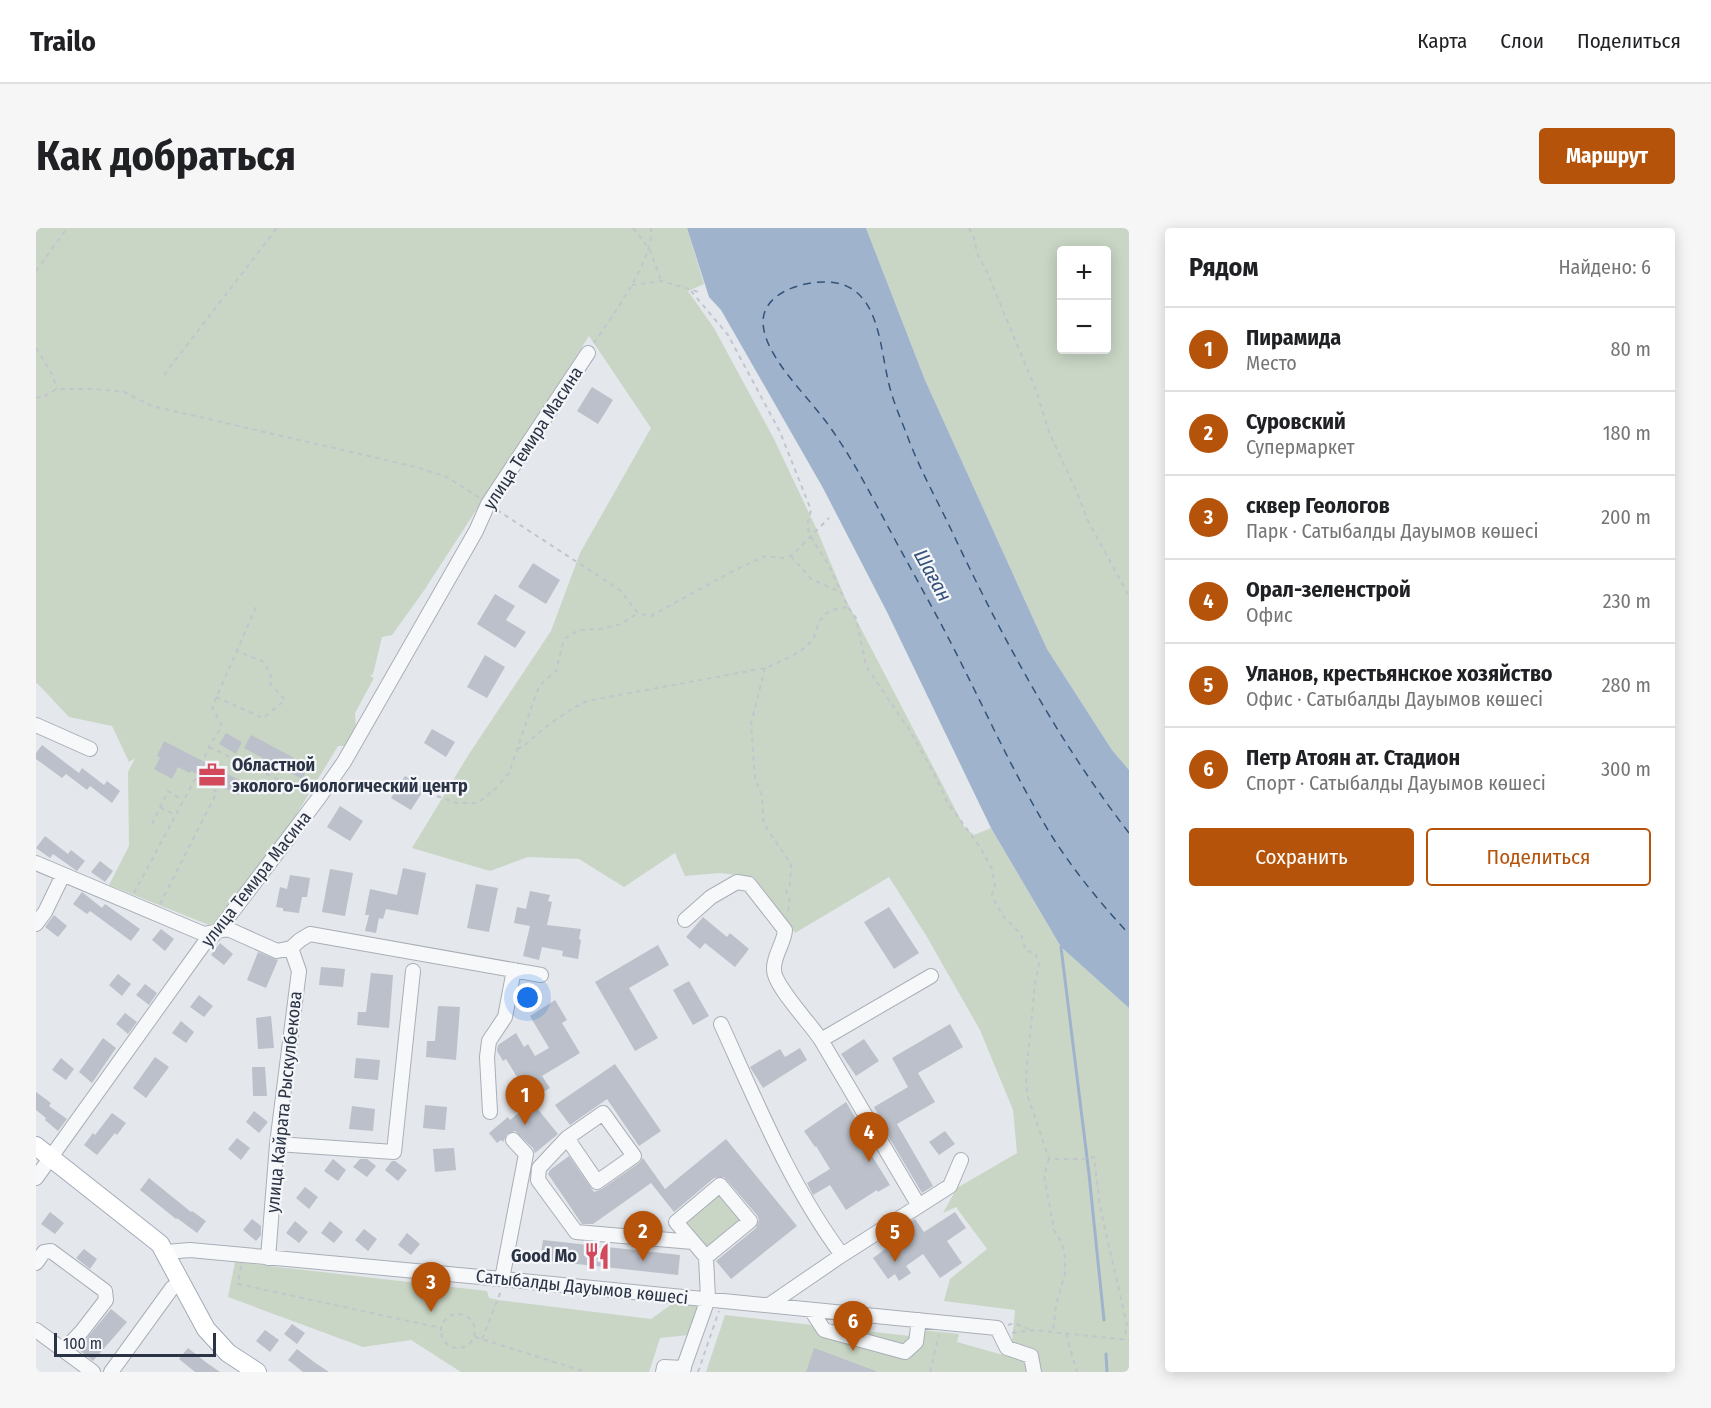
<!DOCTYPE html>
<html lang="ru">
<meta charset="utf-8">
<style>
:root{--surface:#fff;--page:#f6f6f6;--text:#202124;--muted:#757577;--line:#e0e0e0;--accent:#b45309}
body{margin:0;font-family:"Fira Sans Condensed",sans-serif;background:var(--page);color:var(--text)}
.controls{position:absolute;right:18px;top:18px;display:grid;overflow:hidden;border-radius:6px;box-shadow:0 3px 15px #0003}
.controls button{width:54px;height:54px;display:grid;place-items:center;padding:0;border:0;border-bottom:2px solid var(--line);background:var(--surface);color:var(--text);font:30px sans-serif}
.scale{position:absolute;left:18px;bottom:15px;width:162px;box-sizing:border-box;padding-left:6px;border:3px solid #2b3445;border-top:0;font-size:16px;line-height:21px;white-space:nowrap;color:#2b3445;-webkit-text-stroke:4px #f4f6f9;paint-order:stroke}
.you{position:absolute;left:492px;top:770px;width:21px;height:21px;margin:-15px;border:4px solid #fff;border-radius:50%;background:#1a73e8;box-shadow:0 0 0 9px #1a73e833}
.badge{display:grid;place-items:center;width:39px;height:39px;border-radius:50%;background:var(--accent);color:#fff;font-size:20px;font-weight:700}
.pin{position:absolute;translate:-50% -50px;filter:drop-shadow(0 2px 3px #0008)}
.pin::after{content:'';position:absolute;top:32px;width:21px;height:18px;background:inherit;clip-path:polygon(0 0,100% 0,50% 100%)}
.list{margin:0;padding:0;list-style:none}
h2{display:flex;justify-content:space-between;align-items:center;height:78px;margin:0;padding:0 24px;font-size:26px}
h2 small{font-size:20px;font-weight:400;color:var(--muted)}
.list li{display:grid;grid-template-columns:39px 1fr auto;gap:18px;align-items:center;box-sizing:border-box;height:84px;padding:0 24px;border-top:2px solid var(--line)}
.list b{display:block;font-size:22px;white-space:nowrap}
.list p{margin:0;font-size:20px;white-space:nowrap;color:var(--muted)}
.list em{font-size:20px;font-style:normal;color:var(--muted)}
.actions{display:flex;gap:12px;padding:18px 24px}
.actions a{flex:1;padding:14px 0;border:2px solid var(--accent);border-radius:6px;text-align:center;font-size:21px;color:var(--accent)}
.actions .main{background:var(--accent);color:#fff}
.map{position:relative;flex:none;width:1093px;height:1144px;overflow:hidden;border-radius:6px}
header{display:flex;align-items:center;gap:36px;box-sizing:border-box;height:84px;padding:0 30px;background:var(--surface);border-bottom:2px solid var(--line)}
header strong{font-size:28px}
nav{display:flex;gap:33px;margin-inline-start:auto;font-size:21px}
.intro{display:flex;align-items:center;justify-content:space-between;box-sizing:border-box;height:144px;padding:0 36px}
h1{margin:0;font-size:42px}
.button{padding:15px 27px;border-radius:6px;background:var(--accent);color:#fff;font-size:21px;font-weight:700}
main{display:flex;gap:36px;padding:0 36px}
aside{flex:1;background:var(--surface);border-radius:6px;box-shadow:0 3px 15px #0003}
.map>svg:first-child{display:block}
.green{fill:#c9d6c5;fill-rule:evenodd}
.water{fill:#9fb4cc}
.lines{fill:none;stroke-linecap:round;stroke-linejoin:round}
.stream{stroke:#9fb4cc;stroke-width:3}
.ferry{stroke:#34527a;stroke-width:1.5;stroke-dasharray:8 6;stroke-linecap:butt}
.building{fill:#bbc0ca}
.minor-casing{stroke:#a9aeb7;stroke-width:16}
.major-casing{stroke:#a3abb8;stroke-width:20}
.path{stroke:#c2c5cb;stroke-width:2;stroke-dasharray:4.5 4.5;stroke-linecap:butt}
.minor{stroke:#f7f8fa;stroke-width:14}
.major{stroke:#fff;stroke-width:18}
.labels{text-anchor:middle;stroke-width:4.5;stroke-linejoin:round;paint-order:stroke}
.street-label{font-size:18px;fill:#2b3445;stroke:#f4f6f9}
.poi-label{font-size:18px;font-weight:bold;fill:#2b3445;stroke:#f4f6f9;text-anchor:start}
.water-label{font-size:20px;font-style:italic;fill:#34527a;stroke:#f4f6f9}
</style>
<header>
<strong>Trailo</strong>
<nav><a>Карта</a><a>Слои</a><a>Поделиться</a></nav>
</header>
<div class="intro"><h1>Как добраться</h1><a class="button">Маршрут</a></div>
<main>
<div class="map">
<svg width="1093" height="1144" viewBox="0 0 1093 1144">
<rect width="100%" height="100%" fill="#e4e7ec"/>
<path class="green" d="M0,0H651L668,56L652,63L678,100L738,211L781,302L810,372L929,600L938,607L955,600L1025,719L1093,780V1144H1006L1000,1123L976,1114L979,1082L908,1073L914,1051L951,1021L920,979L907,985L921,960L981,925L977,882L944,802L891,709L853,649L759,705L718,649L684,645L649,648L639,625L588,659L543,631L492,629L454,643L376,620L433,526L515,403L544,325L615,200L553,108L387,364L356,407L346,409L337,446L334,448L338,450L319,485L320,501L308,518H302L254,597L178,699L73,657L93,618L92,544L99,530L93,534L76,498L33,489L1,455L0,456Z
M830,0H1093V542L1076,522L1011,421L889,152ZM1026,22H1070V122H1026Z
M683,965L705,992L672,1020L650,993Z
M199,1034L451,1063L453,1070L462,1072L615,1091L636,1076L662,1078L653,1107L624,1110L613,1144H425L375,1112L327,1119L192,1069Z
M689,1087L883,1109L886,1102L923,1106L921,1114L988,1133L991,1144H670Z"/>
<path class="water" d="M651,0H830L889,152L1011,421L1076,522L1093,542V780L1025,719L955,600L851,384L787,260L685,82L673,69Z"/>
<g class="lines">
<path class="stream" d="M1025,719L1053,946L1068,1092
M1070,1126L1071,1144"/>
<path class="ferry" d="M1093,605C1023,514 969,415 920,312C904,277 884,243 871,207C864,189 856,171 852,152C843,113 842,53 788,54C765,54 728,65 727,93C727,110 737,126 746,139C763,163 784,183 800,208C822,240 839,275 857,308C877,345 897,380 916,417C949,481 978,548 1017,610C1039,644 1065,676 1093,706"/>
</g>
<path class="building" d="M556,159L577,172L562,196L541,183Z
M497,335L524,352L510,376L482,359Z
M459,366L479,378L470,392L490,404L479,420L441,396Z
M449,427L469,439L451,470L431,459Z
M396,501L419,514L410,529L388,515Z
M190,505L206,514L200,526L183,516Z
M215,507L273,538L266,551L208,520Z
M128,513L209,555L202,567L155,543L154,545L142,539L136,551L118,541L124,530L121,528Z
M6,517L43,545L46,540L68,557L71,553L84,563L76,575L54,558L51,562L30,546L26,550L0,531V525Z
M369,548L389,560L375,582L355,570Z
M304,578L327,593L314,613L291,599Z
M9,608L32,626L35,622L49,633L41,643L17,626L14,630L0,620Z
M64,633L77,643L69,654L55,644Z
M367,640L390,645L382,687L350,681L347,691L343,690L340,705L329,703L333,687H329L334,661L361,667Z
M294,641L317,645L309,688L286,684Z
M254,647L274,650L271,669H266L263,685L247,683V680L240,679L244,659L251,661Z
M440,656L462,660L453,704L431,700Z
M494,663L514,667L512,673L516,674L511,697L545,701L543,711L545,712L542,731L526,728L527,723L506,719L503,732L487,728L494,698L478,695L481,679L490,681Z
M46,664L66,680L69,676L104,701L95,713L54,683L51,686L37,676Z
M853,679L883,725L858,741L828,694Z
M18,687L31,698L22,709L9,699Z
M667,689L691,709L694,705L713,721L699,739L669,715L664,721L650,709Z
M125,701L138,711L129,723L116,712Z
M184,715L197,726L188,737L175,727Z
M622,717L633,737L593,760L622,810L599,823L559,754Z
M222,724L242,732L230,760L211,752Z
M285,739L309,741L307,759L283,757Z
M335,745L357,747L353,800L321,797L322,784H330Z
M82,746L95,756L86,768L73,757Z
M653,753L673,788L657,797L637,762Z
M109,756L121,765L113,777L100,767Z
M163,767L177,778L168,789L154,779Z
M519,772L531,792L526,795L544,825L506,848L514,860L492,873L483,859L486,857L470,831L467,833L461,823L462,817L480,805L488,819L492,816L499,828L513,820L494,788Z
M402,778L424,779L420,832L390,829L391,813H399Z
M89,785L101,794L92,806L80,796Z
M235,788L238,820L222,821L220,790Z
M145,793L158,804L150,815L136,805Z
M914,796L927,819L882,845L899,874L861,896L897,958L886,965L851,906L853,905L838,879L872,859L856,830Z
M67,810L80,820L56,855L43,844Z
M828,811L843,833L820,848L805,826Z
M764,820L771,832L727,860L714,839L744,821L749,829Z
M119,829L133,839L110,870L97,860Z
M25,830L38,841L30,852L16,842Z
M320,830L344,832L342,852L318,850Z
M579,836L625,903L603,918L571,871L534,897L519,877Z
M216,839H229L231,868H217Z
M0,864L15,875L13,878L31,891L22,903L9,892L10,890L0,882Z
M496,874L522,906L499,925L497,920L479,903L471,906L467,914L465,912L461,915L453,905L472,889L474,892Z
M810,874L836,917L831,920L854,957L842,964L841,962L810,982L794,957L777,967L771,955L794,941L780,918L779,919L768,903Z
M389,877L411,879L409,902L387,900Z
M316,878L339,881L337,903L313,901Z
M218,883L232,894L223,905L210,894Z
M76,885L90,895L81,907L79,905L61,927L48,917L57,905L59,907Z
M909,903L919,916L903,927L893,914Z
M201,910L214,920L205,932L192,921Z
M690,911L761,998L695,1051L680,1033L720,1000L723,992L721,987L688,949L678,950L638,984L615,955L557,996H546L512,946L514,942L533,928L558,964L566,961L603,935L607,930L629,961Z
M418,920L420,942L399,944L397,921Z
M297,931L310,942L302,953L288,943Z
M324,931H331L340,938L331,949L317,939Z
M356,933H359L371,942L362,953L349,942Z
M113,950L155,984L156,983L170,993L161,1005L141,990L140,991L104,962Z
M269,959L282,969L273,981L260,970Z
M14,984L28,995L19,1006L5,996Z
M919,984L930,1000L911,1013L926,1035L904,1050L887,1026L870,1038L875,1045L863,1053L859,1046L852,1051L837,1030L870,1006L866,999L879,991L888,1004Z
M216,991L225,998V1007L220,1013L207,1002Z
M259,993L272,1004L263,1015L250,1005Z
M294,993L307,1004L298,1015L285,1005Z
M328,1001L341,1011L332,1023L319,1012Z
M371,1005L384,1016L375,1027L362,1017Z
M507,1012L644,1027L642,1047L504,1032Z
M48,1021L61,1031L54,1041L40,1030Z
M75,1081L91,1094L57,1133L42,1121Z
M256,1096L269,1105L261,1116L248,1106Z
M229,1102L243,1112L234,1124L220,1113Z
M152,1120L171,1135L184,1144H159L143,1131Z
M778,1120L840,1143V1144H770Z
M261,1121L278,1134L293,1144H267L252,1132Z"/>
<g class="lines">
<defs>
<path id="minor" d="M0,497L54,521
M0,635L168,706L192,701L241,723L255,720L264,712L274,706L505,747
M649,692L675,669L701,654L713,656L749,702C748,716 737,728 738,742C738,758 775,796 785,812L883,978
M0,696L9,684L27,647
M685,796C721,875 754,957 806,1027
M785,812L895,748
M454,884L451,829L453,813L469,789L478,742
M531,910L561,954L598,928L567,885L531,910L503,940L502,952L540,1004L657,1014
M241,916L358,924L377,743
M0,950L167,717L181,704L282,571L308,534L440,303L452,276L552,125
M684,957L714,993L670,1029L640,994Z
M130,1024L154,1022L466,1051L961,1100L971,1120L995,1128L998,1144
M232,1030L241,916L263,743L255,720
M0,1035L8,1024L15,1023L69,1063L70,1072L46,1103L28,1122
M466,1051L490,926L477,912
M733,1077L806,1027L914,958L925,932
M775,1082L788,1102L869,1124L880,1114L883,1092
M0,1102L57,1144
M75,1144L136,1060L145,1054
M627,1144L628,1139L648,1140
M646,1144L672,1071L670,1029"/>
<path id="major" d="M0,918L124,1016L170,1101L192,1125L221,1144"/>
</defs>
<use href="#minor" class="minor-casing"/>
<use href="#major" class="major-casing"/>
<path class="path" d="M597,0L613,20L625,52
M933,0L938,10L941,25L951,44L1000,162L1013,204L1040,262L1052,293L1093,368
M0,43L31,0
M596,57L626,53L666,65
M655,63L692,107L744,204L775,282L771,298L775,309L792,336L812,379L820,390L830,438L874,503L900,549L911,574L944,619L956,641L959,657L956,667L959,674L967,688L985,706L990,723L997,724L1000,727L1003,736L999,755L990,849L991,866L1013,931H1047L1058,929L1064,979L1091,1097L1088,1112
M558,115C576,88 618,32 615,0
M0,120L16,146L21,161
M128,147L241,0
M0,169L5,170L21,161H59L88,164L116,178L380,239L411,249L444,270
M461,282L584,362L602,385L615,388L697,343L729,328L747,330L755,328L793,290
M755,328L775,351L802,363
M729,440L715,496L719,550L726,568L727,591L731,601L755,636L754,656L750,662L754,674L751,687
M180,469L227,490L249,472L233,454L235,448L228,434L201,423
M173,519L271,565
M481,521C492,517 496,509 505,503C519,492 534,481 551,473L729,440C745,433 767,425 777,411C780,406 781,398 784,393C788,383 802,380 812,379
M401,568L421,575H442L460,560L473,545L500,466L504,457L520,443L528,411L543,402L564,401L585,396L602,385
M124,579L139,587
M116,596L132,563L147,572
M98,665L159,551L173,519L186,498L176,479L221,377
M124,676L181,564L159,552
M1013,931L1008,947L1018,1002L1026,1015L1029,1029V1045L1020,1077L1017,1104
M205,1038L202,1056L405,1100
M405 1103a17 17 0 1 1 34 0a17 17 0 1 1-34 0Z
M972,1097L978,1095L995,1102
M976,1105L997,1102L1093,1112
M1030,1106L1041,1144
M439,1109L550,1144
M446,1111L465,1063
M662,1144L683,1083
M894,1144L903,1107"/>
<use href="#minor" class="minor"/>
<use href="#major" class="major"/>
</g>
<defs>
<symbol id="office-bare" viewBox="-9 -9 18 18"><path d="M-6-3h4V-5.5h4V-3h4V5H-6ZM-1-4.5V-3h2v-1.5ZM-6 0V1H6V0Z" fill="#d1495b" stroke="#f4f6f9" stroke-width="2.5" paint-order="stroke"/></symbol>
<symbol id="restaurant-bare" viewBox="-9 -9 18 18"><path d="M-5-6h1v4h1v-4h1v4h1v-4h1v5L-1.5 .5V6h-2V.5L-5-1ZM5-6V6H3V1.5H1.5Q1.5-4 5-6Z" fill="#d1495b" stroke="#f4f6f9" stroke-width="2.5" paint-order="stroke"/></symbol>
</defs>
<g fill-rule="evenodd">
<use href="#office-bare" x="157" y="528" width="38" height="38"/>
<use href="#restaurant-bare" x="542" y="1009" width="38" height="38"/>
</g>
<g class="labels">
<g class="street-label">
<text transform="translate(497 210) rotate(-57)" y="6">улица Темира Масина</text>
<text transform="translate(220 651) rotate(-52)" y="6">улица Темира Масина</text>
<text transform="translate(248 874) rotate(-84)" y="6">улица Кайрата Рыскулбекова</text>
<text transform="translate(546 1059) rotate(6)" y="6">Сатыбалды Дауымов көшесі</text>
</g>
<g class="poi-label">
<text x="196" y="543">Областной<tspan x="196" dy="21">эколого-биологический центр</tspan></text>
<text x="541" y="1034" text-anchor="end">Good Mo</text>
</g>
<g class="water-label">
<text transform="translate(897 347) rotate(61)" y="7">Шаған</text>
</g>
</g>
</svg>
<div class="controls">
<button>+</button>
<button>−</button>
</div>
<div class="scale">100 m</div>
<div class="you"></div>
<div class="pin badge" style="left:489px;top:897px">1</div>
<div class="pin badge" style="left:607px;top:1033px">2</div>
<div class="pin badge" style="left:395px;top:1084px">3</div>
<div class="pin badge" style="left:833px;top:934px">4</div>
<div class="pin badge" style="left:859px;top:1034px">5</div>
<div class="pin badge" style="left:817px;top:1123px">6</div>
</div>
<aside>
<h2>Рядом<small>Найдено: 6</small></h2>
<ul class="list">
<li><span class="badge">1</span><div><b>Пирамида</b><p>Место</p></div><em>80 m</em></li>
<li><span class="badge">2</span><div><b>Суровский</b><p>Супермаркет</p></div><em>180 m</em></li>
<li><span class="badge">3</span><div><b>сквер Геологов</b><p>Парк · Сатыбалды Дауымов көшесі</p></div><em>200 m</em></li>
<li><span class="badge">4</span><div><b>Орал-зеленстрой</b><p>Офис</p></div><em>230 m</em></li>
<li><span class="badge">5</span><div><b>Уланов, крестьянское хозяйство</b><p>Офис · Сатыбалды Дауымов көшесі</p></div><em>280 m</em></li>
<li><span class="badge">6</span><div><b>Петр Атоян ат. Стадион</b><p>Спорт · Сатыбалды Дауымов көшесі</p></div><em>300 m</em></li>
</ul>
<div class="actions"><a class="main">Сохранить</a><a>Поделиться</a></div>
</aside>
</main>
